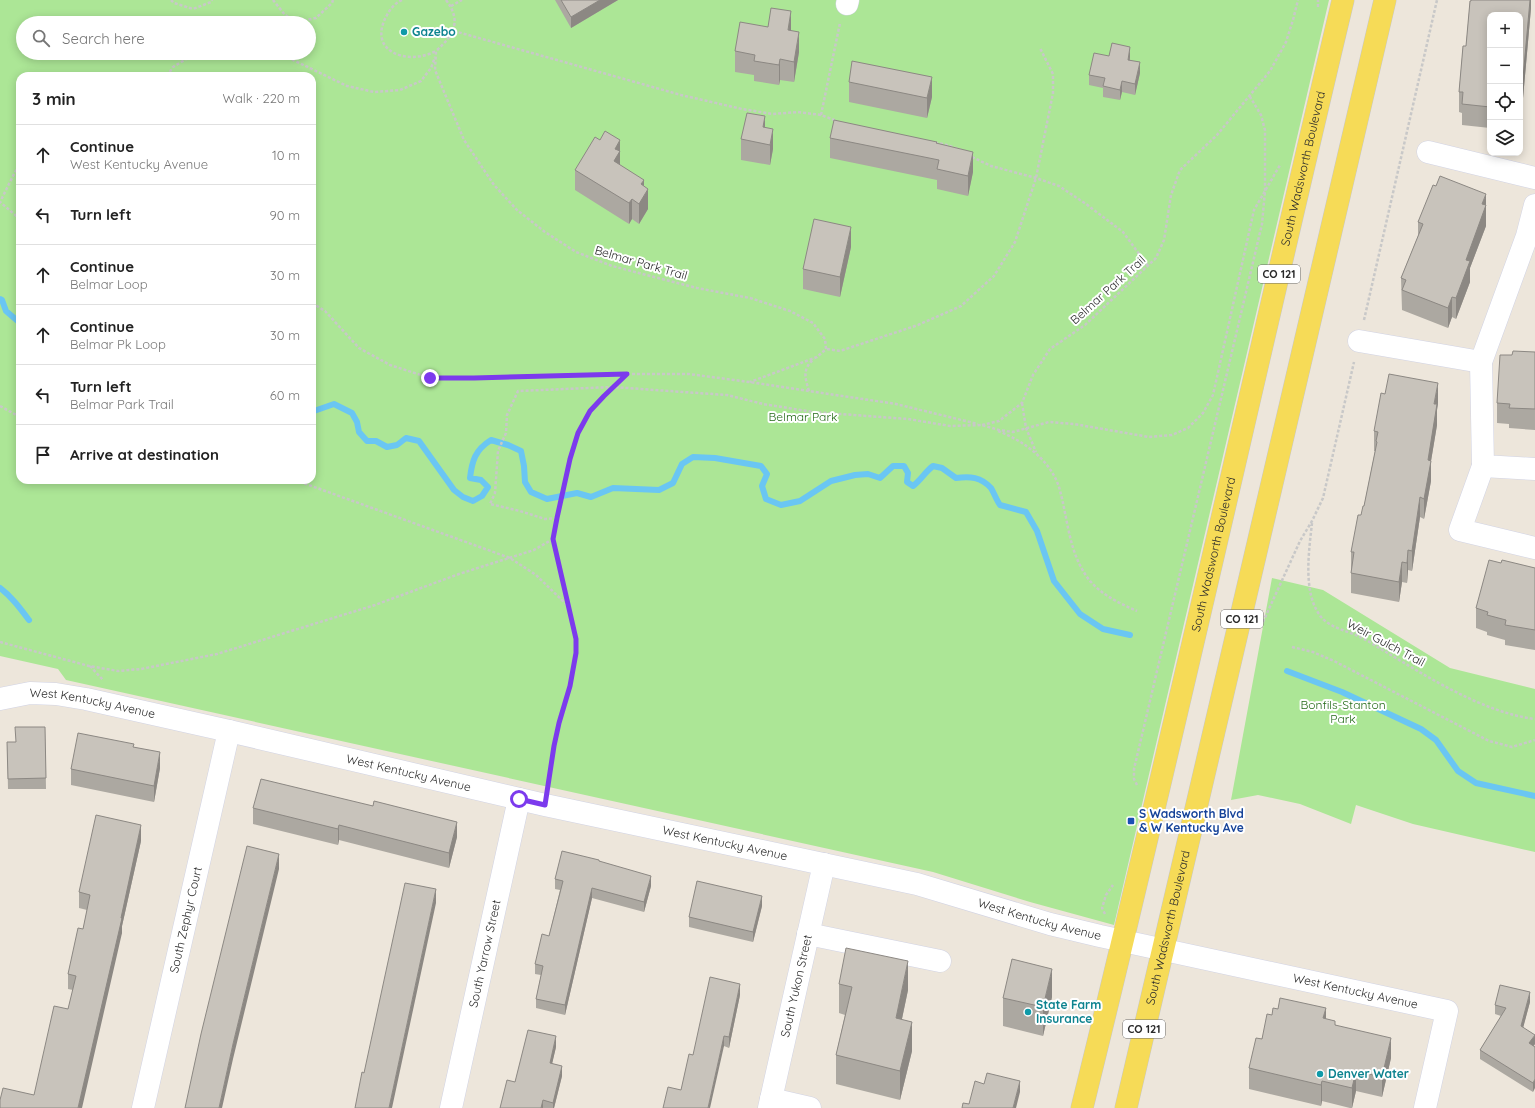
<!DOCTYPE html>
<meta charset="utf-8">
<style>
:root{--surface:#fff;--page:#f2f2f2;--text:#222;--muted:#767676;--line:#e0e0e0}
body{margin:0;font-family:Quicksand,sans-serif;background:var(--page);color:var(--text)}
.controls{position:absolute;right:12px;top:12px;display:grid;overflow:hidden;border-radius:8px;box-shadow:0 2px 10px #0003}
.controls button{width:36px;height:36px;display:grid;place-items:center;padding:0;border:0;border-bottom:1px solid var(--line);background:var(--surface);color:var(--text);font:20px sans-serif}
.stop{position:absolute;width:12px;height:12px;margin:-9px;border:3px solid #7c3aed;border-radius:50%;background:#fff}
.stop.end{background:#7c3aed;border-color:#fff;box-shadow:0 1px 4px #0008}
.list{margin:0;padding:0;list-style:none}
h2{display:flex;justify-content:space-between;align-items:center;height:52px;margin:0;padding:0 16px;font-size:17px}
h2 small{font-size:13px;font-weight:400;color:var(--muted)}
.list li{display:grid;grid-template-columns:26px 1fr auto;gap:12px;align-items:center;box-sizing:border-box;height:60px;padding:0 16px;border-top:1px solid var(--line)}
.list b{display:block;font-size:15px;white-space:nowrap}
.list p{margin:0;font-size:13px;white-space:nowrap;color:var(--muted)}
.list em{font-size:13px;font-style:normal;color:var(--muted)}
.icon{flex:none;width:22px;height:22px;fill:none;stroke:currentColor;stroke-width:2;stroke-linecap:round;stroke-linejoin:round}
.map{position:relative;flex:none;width:1535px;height:1108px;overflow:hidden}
.search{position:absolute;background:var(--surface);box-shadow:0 2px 10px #0003;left:16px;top:16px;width:300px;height:44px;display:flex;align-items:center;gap:10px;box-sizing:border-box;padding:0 14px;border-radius:22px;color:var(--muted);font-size:15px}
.panel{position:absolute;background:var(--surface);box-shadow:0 2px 10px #0003;left:16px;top:72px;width:300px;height:412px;border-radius:12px}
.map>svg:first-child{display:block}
.green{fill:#ace696;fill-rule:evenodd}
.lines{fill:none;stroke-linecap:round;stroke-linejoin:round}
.stream{stroke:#6ac6f3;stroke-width:6}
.minor-casing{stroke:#d1d3e4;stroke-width:23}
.major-casing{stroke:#c8c8c8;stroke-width:23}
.path{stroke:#c8c8c8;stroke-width:2.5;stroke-dasharray:3 2;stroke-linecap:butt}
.minor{stroke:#fff;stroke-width:22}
.major{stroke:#f6db57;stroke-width:22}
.wall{fill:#aca8a1}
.shaded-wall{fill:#8c8883}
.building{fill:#c8c3bb;stroke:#8c8883}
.route{stroke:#7c3aed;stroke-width:5}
.culture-dot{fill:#0f9aa8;stroke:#fff;stroke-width:1.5}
.transit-dot{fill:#1a4fb4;stroke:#fff;stroke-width:1.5}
.labels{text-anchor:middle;stroke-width:4;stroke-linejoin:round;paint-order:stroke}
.shield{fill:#fff;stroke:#6a6a6a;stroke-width:1}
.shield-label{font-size:11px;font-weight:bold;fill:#2a2a2a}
.culture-label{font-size:12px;font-weight:bold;fill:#0d838f;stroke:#fff;text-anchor:start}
.street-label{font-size:12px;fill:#2a2a2a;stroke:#fff}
.park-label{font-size:12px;fill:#236a17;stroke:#fff}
.transit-label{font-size:12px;font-weight:bold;fill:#164399;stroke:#fff;text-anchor:start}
</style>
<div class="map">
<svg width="1535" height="1108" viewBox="0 0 1535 1108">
<rect width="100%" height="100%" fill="#ede6db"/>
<path class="green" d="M0,0H1329L1114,925L1030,902L933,872L66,680L58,669L0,656ZM23,23H309V53H23ZM20,76H312V480H20Z
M1272,578L1323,590L1450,668L1535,689V852L1413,824L1356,805L1351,824L1300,804L1258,795L1231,800Z"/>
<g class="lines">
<path class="stream" d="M0,299L2,300L6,311L20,323
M312,409L314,411L334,404L352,413L357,422L359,432L367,441H376L387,447L397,445L406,438L419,441L454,490L463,497L473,501L482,496L488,487L481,480L470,478C472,461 475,450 491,440L508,445L521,451L524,466L525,482L531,492L547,499L577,493L591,497L613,488L659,490L673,483L682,464L693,457L715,458L761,466L767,474L762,486L766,499L781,505L800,501L831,481L855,475L868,474L880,478L893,466H904L908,473L907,482L913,486C921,480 925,472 933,466L942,468L956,478C970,476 981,477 991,488C993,491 997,501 1000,505L1026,512L1037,531L1054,581L1080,614L1103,629L1130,635
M0,588C12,597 20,608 29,620
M1287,671L1342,692L1421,729L1436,740L1458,771L1476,783L1535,796"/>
<defs>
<g id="minor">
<path d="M847,4L848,0"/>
<path d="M1428,152L1535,178"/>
<path d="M1535,205L1527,236L1481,362L1483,466L1535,469"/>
<path d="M1359,341L1481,362"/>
<path d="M1483,466L1460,530L1535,548"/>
<path id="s1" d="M0,699L30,693L56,694L86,699L229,731L545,805L917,884L1050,924L1100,936L1447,1011L1425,1108"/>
<path d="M808,934L940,961"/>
<path d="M771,1099L810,1108"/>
<path id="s2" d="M143,1108L229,731"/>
<path id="s3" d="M451,1108L519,799"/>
<path id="s4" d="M769,1108L824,864"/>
</g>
<g id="major">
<path id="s5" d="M1082,1108C1173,740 1255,369 1343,0"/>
<path id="s6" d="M1126,1108L1385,0"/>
</g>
</defs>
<use href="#minor" class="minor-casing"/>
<use href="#major" class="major-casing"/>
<path class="path" d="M171,0L174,3L193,9L211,2L212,0
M273,0L285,15L296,22L316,18L332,3L333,0
M402,0C395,3 390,9 387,15C366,52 408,66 436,51
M446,0C462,21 454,35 436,51L435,70L464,140L494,185L517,210L545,232L576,252L612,266L697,288L750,298L790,311L813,323L825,339L826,349L817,357L750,382
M451,6L462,0
M1318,7V0
M454,31L681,95L742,109L773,114L798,112L821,115L837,121
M273,53L289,58L347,86L374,92L400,90L421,81L431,68L435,57
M167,76L173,67L196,53
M821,115L840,23
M935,143L944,144L961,150
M972,157L991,166L1036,178L1059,186L1086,204L1123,232L1148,266
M20,166L15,172L0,202L20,219
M312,303L325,311L359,348L390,365L430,378H474L627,374H689L749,382L896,404L978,424
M1364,320L1437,0
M827,349L840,351L918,325L961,306L994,276L1015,242L1036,178L1053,93V74L1040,48
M809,391C805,378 802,369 814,359
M1022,403L1026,428L1036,452
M0,406L20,417
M982,425L999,421L1022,403L1033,375L1050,349L1085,325L1156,258L1164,240L1171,195L1180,170L1217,135L1270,71L1286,42L1293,20L1298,0
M998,431C1024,441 1050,460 1059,487C1068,518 1068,550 1087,577C1099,594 1119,603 1137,611
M295,480L510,558L536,575L567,605
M557,518L545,519L520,511L490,504L495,493L498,451L506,433L507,415L518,391L613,387L683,392L727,395L763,404L813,412L908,419L950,426L982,425L999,430L1013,432L1049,422L1074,424L1149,437L1172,435L1188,428L1203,413L1213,395L1254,210L1280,165
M1312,523C1309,551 1302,595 1322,618C1331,628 1348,631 1360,637C1369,641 1377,647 1386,652C1429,678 1485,713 1535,719
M1263,622L1300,541L1312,521L1323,498L1354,362
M0,642L89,666L118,671L141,669L217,654L375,605L459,574L534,550L553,539L570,459L578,433L590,411L604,396L627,375
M1292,647L1313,652L1334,661L1489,741L1512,747L1535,740
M90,666L103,680
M547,784C550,764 554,743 559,723C566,695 576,669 576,639L553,539
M1137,785L1134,779V769L1262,224L1265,191V130L1261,115L1249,95
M1105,914L1102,908L1106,895L1113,885"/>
<use href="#minor" class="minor"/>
<use href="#major" class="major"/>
</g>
<path class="wall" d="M555,0H618L571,28Z
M1471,0H1531V8L1523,98H1520V15H1490V128L1462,125V113L1459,112V92L1463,46H1466L1470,1H1471Z
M791,31L799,52L794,82L780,80L779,85L754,81V75L735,72V51Z
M1109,56L1130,57V60L1140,73L1135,95L1122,92L1120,100L1103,97V88L1089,85V75Z
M849,82L932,97L927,118L849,102Z
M765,127L773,149L770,165L741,160V139Z
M830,138L937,143L973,172L968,196L937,189V180L830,158Z
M620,161V165L644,186L648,209L639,224L632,219L629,224L575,190V170Z
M1436,186L1486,205V226L1470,268V282L1456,319L1452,317L1448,328L1402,310L1401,278L1418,236V222Z
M851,247L840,297L803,289V269Z
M1535,352V430L1509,428V424L1497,423V403L1512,355Z
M1438,403L1437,410V425L1431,461V481L1424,519L1420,517L1412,571L1408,570L1407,583L1402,582L1399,602L1351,593V552L1364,506L1375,451H1374V431Z
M1501,563L1535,568V650L1505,645V640L1487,635V632L1476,628V608Z
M45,727L46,789H8L7,742H16Z
M160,768L154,802L71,785V769Z
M253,808L457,837L449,868L339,840L338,845L253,824Z
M141,841L122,926V933L34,1095L68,1009L73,990L68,989V974L83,929L87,910L79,908V892Z
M599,861L651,886L644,912L592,898L565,1015L536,1008V999L541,975L535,974V964L549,936L560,890L555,889V879Z
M762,906L753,942L689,927V917Z
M839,984L908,990L902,1019L912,1051L900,1100L836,1084V1055L845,1015L839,1013Z
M740,995L729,1048L724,1046L681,1090Z
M1052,997L1043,1036L1003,1026V998Z
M1530,1002L1523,1027L1535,1044L1534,1046L1533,1092L1480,1059V1050L1501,1016L1495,1014V1005Z
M1272,1015L1326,1019L1391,1058L1382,1097L1356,1091L1352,1108H1350L1322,1101L1321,1106L1249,1089V1068Z
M556,1047L552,1063L562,1076L554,1108H500L515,1082Z"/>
<path class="shaded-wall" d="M600,0H618L571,28V17Z
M1530,0H1531V8L1523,98V78Z
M791,11V32L788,30Z
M799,32V52L794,82V62Z
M1130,47V57L1128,70V60Z
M780,59V80L779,85V65Z
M1140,62V73L1135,95V84Z
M932,77V97L927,118V98Z
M1122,81V92L1120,100V90Z
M765,116V136L763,127Z
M773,129V149L770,165V145Z
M620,140V172L614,161L615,149Z
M973,152V172L968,196V176Z
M644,180V196L648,189V209L639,224V204L641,184Z
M1486,194V226L1470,268V282L1456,319V298L1466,260L1482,204Z
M632,199V219L629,224V203Z
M851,227V247L840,297V277Z
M1452,297V317L1448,328V308Z
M1438,383V403L1437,410V425L1429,473L1431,461V481L1424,519V499L1428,460L1434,404Z
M1420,497V517L1412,571V551Z
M1408,550V570L1407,583V563Z
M1402,562V582L1399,602V582Z
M160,752V768L154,802V786Z
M457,822V837L449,868V853Z
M141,825V841L122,926V933L82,1108H78Z
M339,825V840L338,845V829Z
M279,854V869L233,1059L222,1108H219L233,1044Z
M651,876V886L644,912V902Z
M592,888V898L565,1015V1005Z
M436,889V903L392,1108H389Z
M762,896V906L753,942V932Z
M908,961V990L896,1047V1018Z
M1052,969V997L1043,1036V1007Z
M740,984V995L729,1048V1037Z
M1530,992V1002L1521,1036V1026Z
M1326,1008V1029L1323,1018Z
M912,1022V1051L900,1100V1071Z
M1535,1035V1044L1529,1052V1043Z
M556,1036V1047L550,1073V1063Z
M724,1036V1046L710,1108H708Z
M1391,1038V1058L1382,1097V1077Z
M562,1066V1076L554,1108H553V1103Z
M1356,1071V1091L1352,1108V1088Z
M1535,1079V1088L1533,1092V1083Z
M1020,1081V1092L1016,1108H1013Z
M1322,1081V1101L1321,1106V1085Z
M543,1100V1108H541Z"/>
<path class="building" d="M561,0H600L571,17Z
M1471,0H1530L1523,78L1520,77V15H1490V107L1462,104L1463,92H1459L1463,46H1466L1470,1H1471Z
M771,8L791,11L788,30L799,32L794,62L780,59L779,65L754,61L755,55L735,51L740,22L768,27Z
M1112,43L1130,47L1128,60L1140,62L1135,84L1122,81L1120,90L1103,86L1105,78L1089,75L1094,53L1109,56Z
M852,61L932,77L927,98L849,82Z
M747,113L765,116L763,127L773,129L770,145L741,139Z
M834,120L937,142L936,143L973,152L968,176L937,169L939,160L830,138Z
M605,131L620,140L615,149L620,151L614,161L644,180L641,184L648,189L639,204L632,199L629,203L575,170L595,137L600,140Z
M1440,176L1486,194L1482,204L1486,205L1466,260L1470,261L1456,298L1452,297L1448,308L1402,290L1406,280L1401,278L1423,224L1418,222L1433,185L1436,186Z
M814,219L851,227L840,277L803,269Z
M1513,351L1535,352V409L1509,408L1510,404L1497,403L1500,355H1512Z
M1389,374L1438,383L1434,404H1437L1428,460L1431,461L1424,499L1420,497L1412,551L1408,550L1407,563L1402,562L1399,582L1351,573L1354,552H1351L1358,515H1361L1363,506H1364L1377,442L1376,441L1378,432L1374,431L1381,393L1385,394Z
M1489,560L1501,563L1502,560L1535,568V630L1505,625L1506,620L1487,615L1488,612L1476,608Z
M15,727H45L46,778L8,779L7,742H16Z
M78,733L134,744L133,747L160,752L154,786L71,769Z
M261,779L373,806L374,801L457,822L449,853L339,825L338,829L253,808Z
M96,815L141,825L121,918H122L78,1108H0V1100L3,1088L34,1095L54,1006L68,1009L76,976L68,974L78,928L83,929L90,895L79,892Z
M247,846L279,854L233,1044L219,1108H185L201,1034Z
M562,851L599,860V861L651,876L644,902L592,888L565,1005L536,999L543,966L535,964L542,934L549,936L563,881L555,879Z
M697,881L762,896L753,932L689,917Z
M405,883L436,889L389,1108H355L362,1072L364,1073Z
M846,948L908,961L896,1018L912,1022L900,1071L836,1055L852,987L839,984Z
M1012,959L1052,969L1043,1007L1003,998Z
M710,977L740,984L729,1037L724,1036L708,1108H663L668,1087L681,1090L689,1054L693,1055Z
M1500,985L1530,992L1521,1026L1535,1035L1529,1043L1535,1047V1079L1533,1083L1480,1050L1506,1008L1495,1005Z
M1280,998L1326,1008L1323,1018L1335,1021V1025L1391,1038L1382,1077L1356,1071L1352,1088L1322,1081L1321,1085L1249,1068L1256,1038L1262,1039L1267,1014L1272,1015L1273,1008L1278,1009Z
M528,1030L556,1036L550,1063L562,1066L553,1103L543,1100L541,1108H500L507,1080L515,1082Z
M987,1073L1020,1081L1013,1108H962L963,1103L969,1104L975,1081L984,1084Z"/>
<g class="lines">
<path class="route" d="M430,378H474L627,374L604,396L590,411L578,433L570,459L557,518L553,539L576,639V653L570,686L559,723L554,746L545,805L519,799"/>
</g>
<g class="culture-dot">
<circle cx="404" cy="32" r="4"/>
<circle cx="1028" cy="1012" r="4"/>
<circle cx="1320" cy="1074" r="4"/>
</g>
<rect class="transit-dot" x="1127" y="817" width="8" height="8" rx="2"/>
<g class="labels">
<g class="shield">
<rect x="1258" y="265" width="42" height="18" rx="3"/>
<rect x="1221" y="610" width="42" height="18" rx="3"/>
<rect x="1123" y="1020" width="42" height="18" rx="3"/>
</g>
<g class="shield-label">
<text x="1279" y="278">CO 121</text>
<text x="1242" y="623">CO 121</text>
<text x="1144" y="1033">CO 121</text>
</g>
<g class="culture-label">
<text x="412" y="36">Gazebo</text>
<text x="1036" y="1009">State Farm<tspan x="1036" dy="14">Insurance</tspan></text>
<text x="1328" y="1078">Denver Water</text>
</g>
<g class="street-label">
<text dy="4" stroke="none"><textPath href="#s5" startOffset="965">South Wadsworth Boulevard</textPath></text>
<text transform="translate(641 263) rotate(16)" y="4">Belmar Park Trail</text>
<text transform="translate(1108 290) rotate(-42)" y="4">Belmar Park Trail</text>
<text dy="4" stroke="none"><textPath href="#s5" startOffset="569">South Wadsworth Boulevard</textPath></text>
<text transform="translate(1386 643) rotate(28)" y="4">Weir Gulch Trail</text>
<text dy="4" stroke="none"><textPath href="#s1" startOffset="94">West Kentucky Avenue</textPath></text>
<text dy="4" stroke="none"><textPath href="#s1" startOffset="418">West Kentucky Avenue</textPath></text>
<text dy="4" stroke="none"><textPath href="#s1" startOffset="742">West Kentucky Avenue</textPath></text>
<text dy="4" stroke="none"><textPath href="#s2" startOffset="193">South Zephyr Court</textPath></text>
<text dy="4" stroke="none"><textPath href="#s1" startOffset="1066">West Kentucky Avenue</textPath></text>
<text dy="4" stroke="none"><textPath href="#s6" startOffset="185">South Wadsworth Boulevard</textPath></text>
<text dy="4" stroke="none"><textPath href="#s3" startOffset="158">South Yarrow Street</textPath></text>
<text dy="4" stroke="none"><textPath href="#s4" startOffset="125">South Yukon Street</textPath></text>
<text dy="4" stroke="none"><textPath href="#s1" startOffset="1390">West Kentucky Avenue</textPath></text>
</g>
<g class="park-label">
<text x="803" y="421">Belmar Park</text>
<text x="1343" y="709">Bonfils-Stanton<tspan x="1343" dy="14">Park</tspan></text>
</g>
<g class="transit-label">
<text x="1139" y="818">S Wadsworth Blvd<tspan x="1139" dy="14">&amp; W Kentucky Ave</tspan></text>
</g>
</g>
</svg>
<div class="controls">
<button>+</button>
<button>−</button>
<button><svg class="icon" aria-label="locate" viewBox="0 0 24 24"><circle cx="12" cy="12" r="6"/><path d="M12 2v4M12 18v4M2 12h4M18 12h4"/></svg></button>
<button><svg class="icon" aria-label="layers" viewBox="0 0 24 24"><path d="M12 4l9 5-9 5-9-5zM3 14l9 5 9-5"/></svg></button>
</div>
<div class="stop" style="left:519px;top:799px"></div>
<div class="stop end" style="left:430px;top:378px"></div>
<div class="search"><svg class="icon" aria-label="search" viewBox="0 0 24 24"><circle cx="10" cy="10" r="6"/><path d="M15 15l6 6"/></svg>Search here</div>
<section class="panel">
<h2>3 min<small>Walk · 220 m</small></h2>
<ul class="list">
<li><svg class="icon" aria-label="ahead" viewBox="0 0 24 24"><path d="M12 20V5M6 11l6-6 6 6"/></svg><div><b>Continue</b><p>West Kentucky Avenue</p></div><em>10 m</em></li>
<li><svg class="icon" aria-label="left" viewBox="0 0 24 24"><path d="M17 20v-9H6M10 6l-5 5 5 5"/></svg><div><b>Turn left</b></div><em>90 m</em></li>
<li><svg class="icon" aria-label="ahead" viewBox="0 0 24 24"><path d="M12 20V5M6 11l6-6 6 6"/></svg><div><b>Continue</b><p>Belmar Loop</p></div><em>30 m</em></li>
<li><svg class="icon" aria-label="ahead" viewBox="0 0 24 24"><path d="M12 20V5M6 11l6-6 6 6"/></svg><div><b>Continue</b><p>Belmar Pk Loop</p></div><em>30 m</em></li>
<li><svg class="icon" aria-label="left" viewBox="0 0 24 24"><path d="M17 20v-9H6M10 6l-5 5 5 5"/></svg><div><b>Turn left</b><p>Belmar Park Trail</p></div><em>60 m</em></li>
<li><svg class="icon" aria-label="arrive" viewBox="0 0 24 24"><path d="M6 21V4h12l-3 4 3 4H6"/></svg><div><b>Arrive at destination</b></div></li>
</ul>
</section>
</div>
